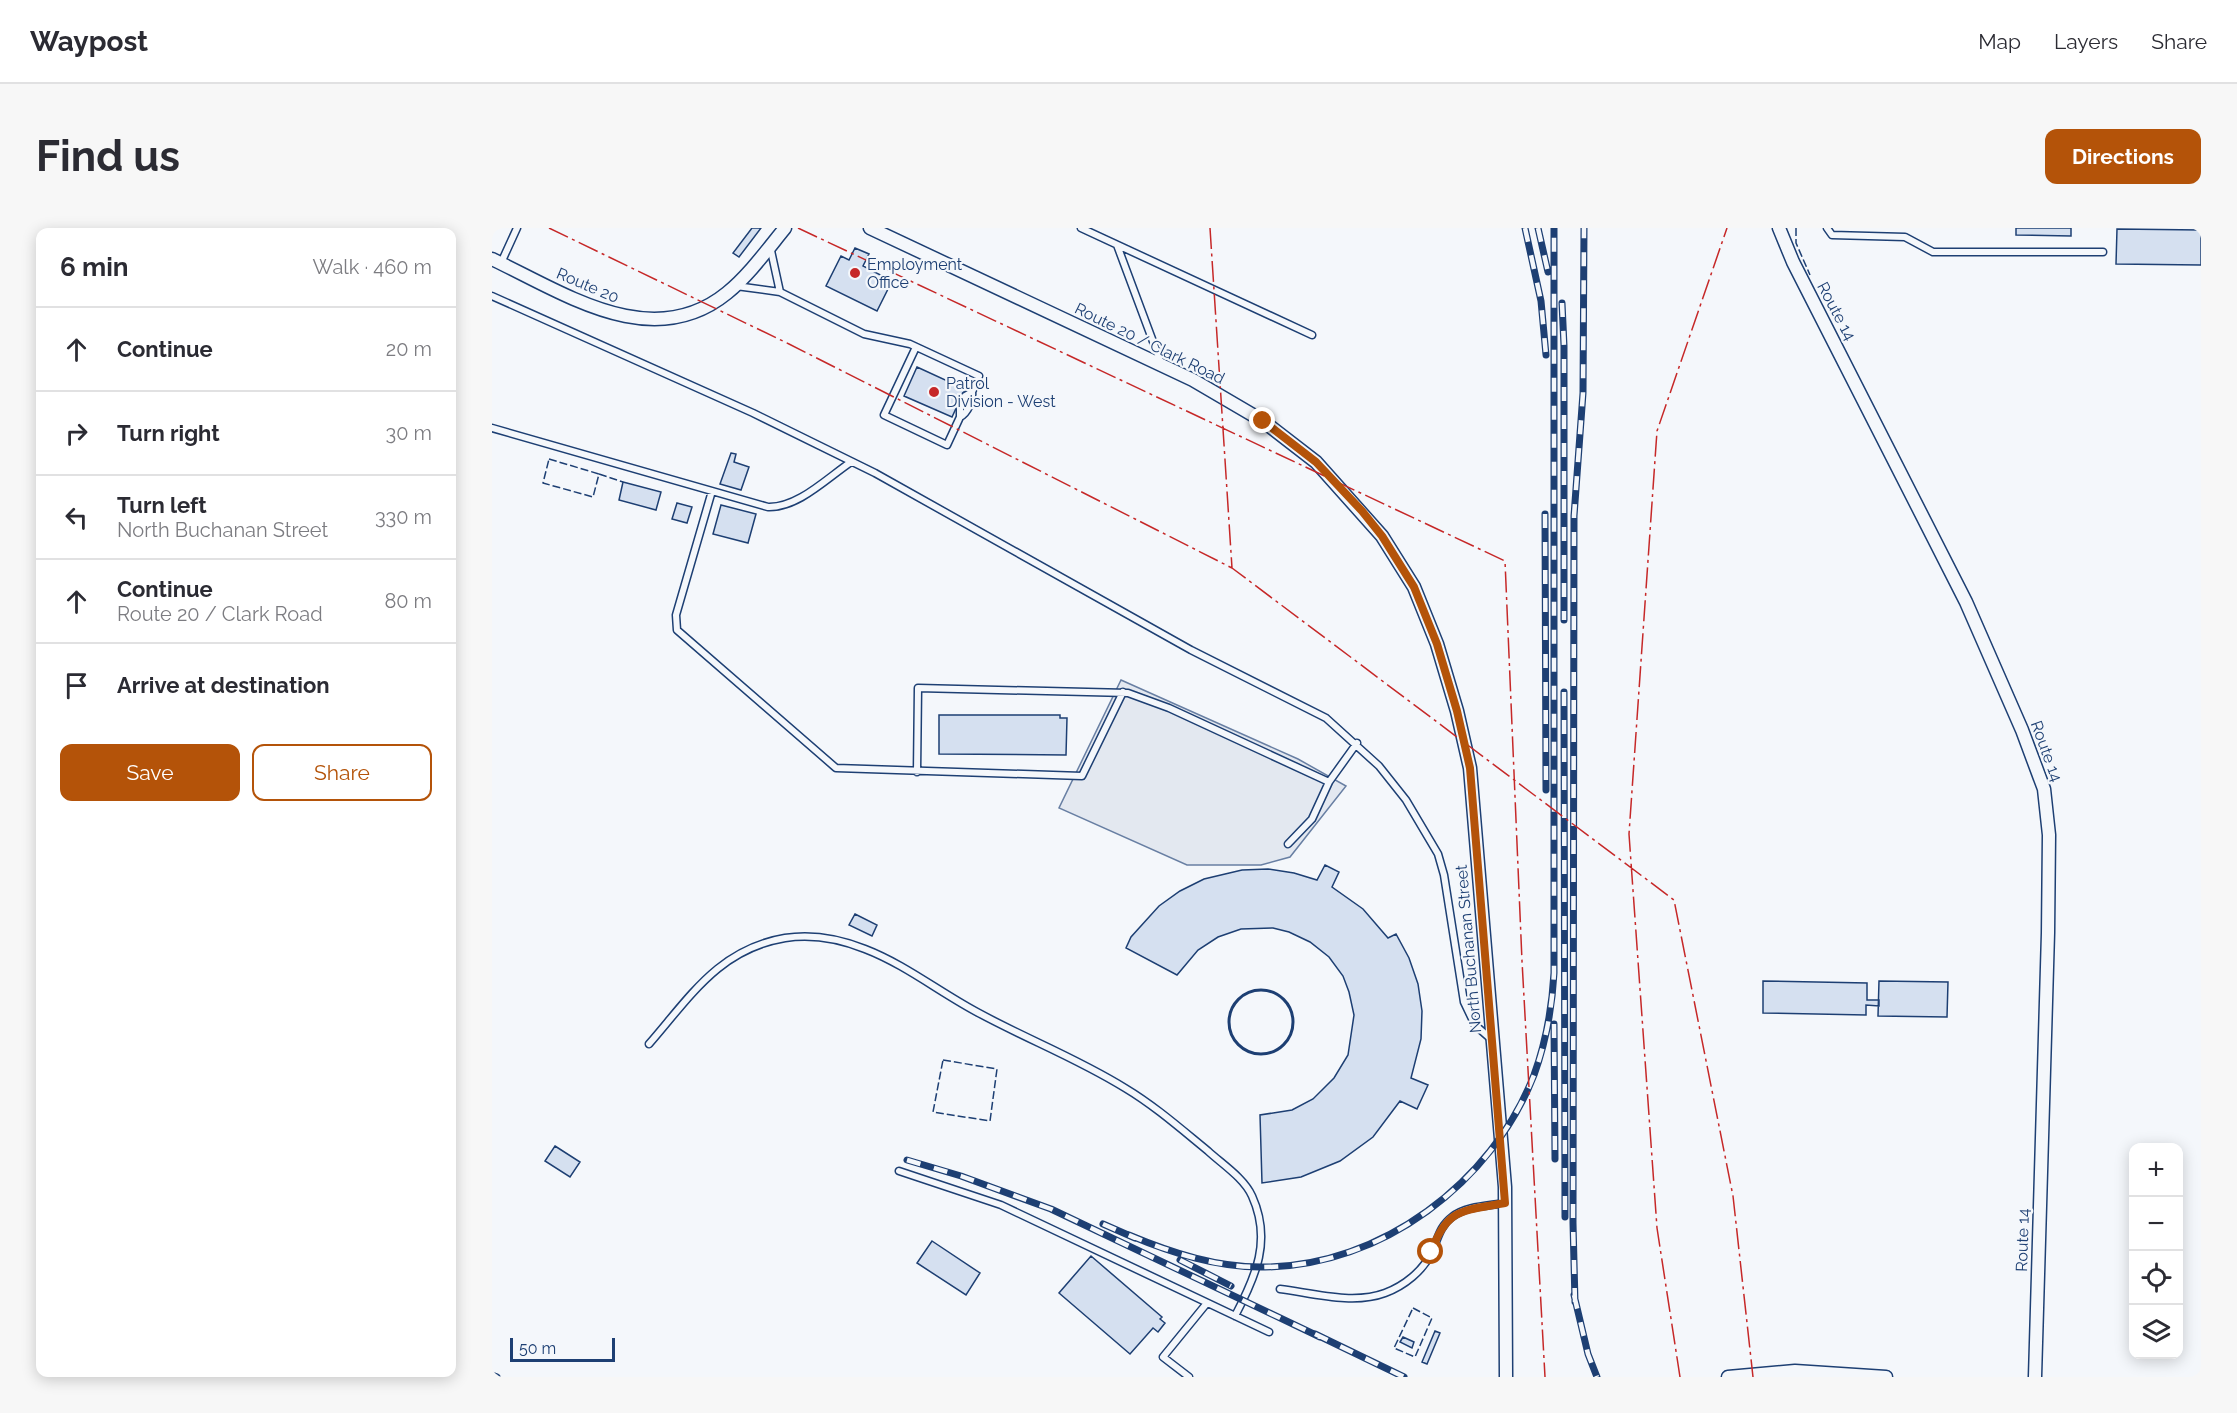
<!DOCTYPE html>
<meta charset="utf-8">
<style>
:root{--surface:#fff;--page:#f7f7f7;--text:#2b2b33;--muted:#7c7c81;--line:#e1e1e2;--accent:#b45309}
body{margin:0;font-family:Raleway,sans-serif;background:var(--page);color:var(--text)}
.controls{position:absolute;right:18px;bottom:18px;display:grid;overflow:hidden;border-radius:12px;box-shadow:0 3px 15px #0003}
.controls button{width:54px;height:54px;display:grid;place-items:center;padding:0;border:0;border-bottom:2px solid var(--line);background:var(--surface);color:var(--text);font:30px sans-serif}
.scale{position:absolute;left:18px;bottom:15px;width:105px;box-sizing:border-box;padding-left:6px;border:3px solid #1d3f73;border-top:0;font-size:16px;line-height:21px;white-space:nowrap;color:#1d3f73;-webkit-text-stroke:4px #f4f7fb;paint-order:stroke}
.stop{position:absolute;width:18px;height:18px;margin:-14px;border:4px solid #b45309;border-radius:50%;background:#fff}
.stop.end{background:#b45309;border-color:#fff;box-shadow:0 2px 6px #0008}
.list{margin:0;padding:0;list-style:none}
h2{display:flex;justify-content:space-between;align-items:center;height:78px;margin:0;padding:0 24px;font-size:26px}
h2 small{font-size:20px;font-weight:400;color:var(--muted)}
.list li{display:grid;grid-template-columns:39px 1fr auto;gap:18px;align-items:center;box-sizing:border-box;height:84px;padding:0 24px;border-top:2px solid var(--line)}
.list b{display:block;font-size:22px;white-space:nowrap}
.list p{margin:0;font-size:20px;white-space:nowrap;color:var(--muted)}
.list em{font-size:20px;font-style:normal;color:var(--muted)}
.actions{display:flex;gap:12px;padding:18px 24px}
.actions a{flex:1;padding:14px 0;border:2px solid var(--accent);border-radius:12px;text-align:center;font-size:21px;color:var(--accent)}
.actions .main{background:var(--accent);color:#fff}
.icon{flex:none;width:33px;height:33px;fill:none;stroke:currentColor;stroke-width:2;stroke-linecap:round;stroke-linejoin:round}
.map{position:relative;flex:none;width:1709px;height:1149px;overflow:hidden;border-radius:12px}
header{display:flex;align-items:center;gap:36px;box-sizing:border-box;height:84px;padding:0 30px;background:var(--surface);border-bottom:2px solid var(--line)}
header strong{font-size:28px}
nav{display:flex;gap:33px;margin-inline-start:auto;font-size:21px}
.intro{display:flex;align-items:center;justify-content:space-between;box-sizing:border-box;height:144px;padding:0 36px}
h1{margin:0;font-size:42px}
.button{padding:15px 27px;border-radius:12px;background:var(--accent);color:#fff;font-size:21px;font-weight:700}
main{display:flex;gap:36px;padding:0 36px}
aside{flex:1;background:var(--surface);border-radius:12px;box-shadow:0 3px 15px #0003}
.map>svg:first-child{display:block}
.parking{fill:#e3e8f0;stroke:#687fa3;stroke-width:1.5}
.building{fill:#d5e0f0;stroke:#1d3f73;stroke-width:1.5}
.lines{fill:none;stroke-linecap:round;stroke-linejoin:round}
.service-casing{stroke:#1d3f73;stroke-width:9}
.minor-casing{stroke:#1d3f73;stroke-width:15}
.service{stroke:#f4f7fb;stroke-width:6}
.minor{stroke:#f4f7fb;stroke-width:12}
.rail-casing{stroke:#1d3f73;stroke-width:7}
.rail{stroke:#f4f7fb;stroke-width:4.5;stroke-dasharray:14;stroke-linecap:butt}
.fence{stroke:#1d3f73;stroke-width:1.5;stroke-dasharray:8 3;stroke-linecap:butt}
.wall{stroke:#1d3f73;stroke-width:3}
.power{stroke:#c62828;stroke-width:1.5;stroke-dasharray:21 4.5 3 4.5;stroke-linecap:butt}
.route{stroke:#b45309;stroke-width:8}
.poi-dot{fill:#c62828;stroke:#f4f7fb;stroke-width:2}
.labels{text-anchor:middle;stroke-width:4.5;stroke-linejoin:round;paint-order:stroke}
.poi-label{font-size:16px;fill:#1d3f73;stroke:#f4f7fb;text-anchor:start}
.street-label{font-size:16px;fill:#1d3f73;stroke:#f4f7fb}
</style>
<header>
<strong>Waypost</strong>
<nav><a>Map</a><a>Layers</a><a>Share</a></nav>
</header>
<div class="intro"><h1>Find us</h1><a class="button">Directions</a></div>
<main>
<aside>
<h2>6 min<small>Walk · 460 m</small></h2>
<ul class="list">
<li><svg class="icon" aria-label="ahead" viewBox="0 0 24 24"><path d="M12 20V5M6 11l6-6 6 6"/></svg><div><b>Continue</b></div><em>20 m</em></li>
<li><svg class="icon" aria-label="right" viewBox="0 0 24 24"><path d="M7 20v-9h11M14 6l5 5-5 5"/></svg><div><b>Turn right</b></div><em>30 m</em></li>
<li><svg class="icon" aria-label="left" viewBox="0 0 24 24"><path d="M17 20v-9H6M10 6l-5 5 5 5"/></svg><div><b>Turn left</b><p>North Buchanan Street</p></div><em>330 m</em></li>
<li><svg class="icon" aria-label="ahead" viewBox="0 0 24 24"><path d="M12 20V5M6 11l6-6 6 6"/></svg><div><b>Continue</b><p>Route 20 / Clark Road</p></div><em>80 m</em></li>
<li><svg class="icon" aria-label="arrive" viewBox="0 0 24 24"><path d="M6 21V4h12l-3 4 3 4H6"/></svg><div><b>Arrive at destination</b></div></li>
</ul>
<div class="actions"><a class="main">Save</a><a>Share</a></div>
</aside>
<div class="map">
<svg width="1709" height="1149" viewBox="0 0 1709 1149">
<rect width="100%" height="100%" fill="#f4f7fb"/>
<path class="parking" d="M629,452L806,531L854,558L798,629L769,637H695L567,580Z"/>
<path class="building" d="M260,0H269L247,29L241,25Z
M1524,0H1579V8L1524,7Z
M1625,1L1709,2V37L1624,36Z
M363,20L377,26L371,38L400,53L385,83L334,58L349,28L357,32Z
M425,139L473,161L460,189L412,168Z
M239,225L244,226L242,234L257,239L249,262L228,256Z
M131,254L169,264L164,282L127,272Z
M185,275L200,279L195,295L180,291Z
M229,277L264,286L256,315L221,306Z
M447,487H568V490H575L574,527L447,526Z
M833,637L847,644L840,659L871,681L896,710L904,706L917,730L926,756L930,783L929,811L919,850L936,857L925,881L908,873L881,909L848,933L809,949L770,955L768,887L800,882L821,871L842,850L856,827L862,787L857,764L851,748L837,729L818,714L797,704L781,700L749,701L726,709L706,722L685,747L634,720L639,709L667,678L688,663L712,651L750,642L776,641L802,645L825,652Z
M363,686L385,697L380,708L357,697Z
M1271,753L1375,755V772H1387V778L1374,777V787L1271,785Z
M1387,753L1456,754L1455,789L1386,788Z
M63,918L88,934L78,949L53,933Z
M440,1013L488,1045L474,1067L425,1035Z
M599,1028L670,1089L668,1091L673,1095L666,1104L661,1100L638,1126L567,1065Z
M943,1103L948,1105L935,1136L930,1134Z
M911,1109L922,1114L920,1120L908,1114Z"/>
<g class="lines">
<defs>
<path id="service" d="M589,0L820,107
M1335,0L1340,7L1413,9L1441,24H1611
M625,17L669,135
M9,35L25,0
M244,58L288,64L278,18
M288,64L372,106L418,116L487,148L480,164L473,168L468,180V189L455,217L392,187L424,119
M0,68L261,185L383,245L699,422L834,490L887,538L914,572L946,626L952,647L972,774L983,797L999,811
M468,189C476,185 481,172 480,164
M0,200L276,279C306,280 335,250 359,234
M220,263L184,387L185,402L344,540L590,548L631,464
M425,544L426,460L636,465L677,480L837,554L865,515
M796,616L820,591L837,554
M157,816C198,769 227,721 293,710C319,706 348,711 373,721C412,736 446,763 483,783C532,810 585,830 633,860C663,878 689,901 716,923C730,936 752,950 760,968C780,1012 764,1048 743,1088
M407,943L509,977L777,1104
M788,1061C820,1065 861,1077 893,1065C912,1058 931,1043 940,1024C946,1010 948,998 960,989C974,978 996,978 1013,975
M697,1149L671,1129L715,1075"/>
<path id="minor" d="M378,0L701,152L771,193L824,234L890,308L922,359L945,416L965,483L978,540L1013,959L1014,1149
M1287,0L1301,34L1474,374L1530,502L1552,561L1557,607L1556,705L1543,1149
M0,31C72,65 160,126 235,65C257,47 275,22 293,0
M1236,1149L1303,1143L1394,1149"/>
</defs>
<use href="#service" class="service-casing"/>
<use href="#minor" class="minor-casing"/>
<use href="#service" class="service"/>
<use href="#minor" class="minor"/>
<defs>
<path id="rail" d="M1033,0L1049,73L1054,127
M1046,0L1056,44
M1070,75L1072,118V392
M1053,286L1054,562
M1072,464L1073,989
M1062,796L1063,931
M415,932L469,948L559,981L828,1109
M611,996L643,1010
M637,1007C680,1025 726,1040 773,1039C889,1038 1000,955 1042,847C1054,814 1060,780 1062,745V0
M688,1032L739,1058
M1082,1067L1096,1126L1105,1149
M1083,1074L1081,995L1082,288L1091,165L1092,0
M823,1106L912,1149
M0,1147L5,1149"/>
</defs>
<use href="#rail" class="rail-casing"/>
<use href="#rail" class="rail"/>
<path class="fence" d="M1304,0V15L1318,47
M57,231L107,246L101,269L51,255Z
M107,246L131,254
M451,832L505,841L498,893L441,884Z
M921,1080L940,1090L923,1129L902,1120Z"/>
<path class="wall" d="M737 794a32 32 0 1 1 64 0a32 32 0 1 1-64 0Z"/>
<path class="power" d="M57,0L297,116L740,340L1182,672L1241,968L1261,1149
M306,0L1013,333L1030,733L1053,1149
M718,0L740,340
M1188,1149L1165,1000L1137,606L1165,203L1235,0"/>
</g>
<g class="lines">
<path class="route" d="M771,193L824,234L870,283L890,308L922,359L945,416L965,483L978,540L1013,975C970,983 955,980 939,1024"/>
</g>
<g class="poi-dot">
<circle cx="363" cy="45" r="6"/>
<circle cx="442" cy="164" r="6"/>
</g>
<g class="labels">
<g class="poi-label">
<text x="375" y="42">Employment<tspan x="375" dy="18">Office</tspan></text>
<text x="454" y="161">Patrol<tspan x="454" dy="18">Division - West</tspan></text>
</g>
<g class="street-label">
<text transform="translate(96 57) rotate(23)" y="6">Route 20</text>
<text transform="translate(1345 83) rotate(62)" y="6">Route 14</text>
<text transform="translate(658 115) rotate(26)" y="6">Route 20 / Clark Road</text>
<text transform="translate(1555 523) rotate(70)" y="6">Route 14</text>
<text transform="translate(976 721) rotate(-95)" y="6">North Buchanan Street</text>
<text transform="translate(1530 1012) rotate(-88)" y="6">Route 14</text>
</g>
</g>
</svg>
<div class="controls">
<button>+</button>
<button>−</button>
<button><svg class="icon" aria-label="locate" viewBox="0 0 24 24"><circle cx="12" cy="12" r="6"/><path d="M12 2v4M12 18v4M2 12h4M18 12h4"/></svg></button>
<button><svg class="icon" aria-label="layers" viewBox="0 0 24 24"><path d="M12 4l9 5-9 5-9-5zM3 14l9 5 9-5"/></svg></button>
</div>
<div class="scale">50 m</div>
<div class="stop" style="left:939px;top:1024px"></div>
<div class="stop end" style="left:771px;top:193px"></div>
</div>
</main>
